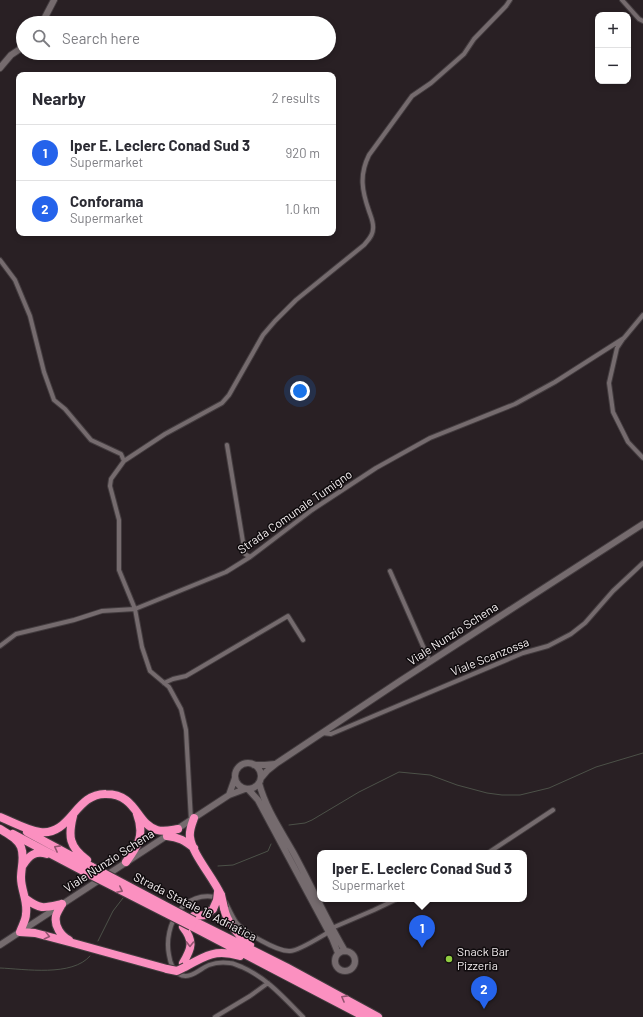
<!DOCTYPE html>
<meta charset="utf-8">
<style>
:root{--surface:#fff;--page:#f7f7f7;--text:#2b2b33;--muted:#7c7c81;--line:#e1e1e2;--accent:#2563eb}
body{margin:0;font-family:Barlow,sans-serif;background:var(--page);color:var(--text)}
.controls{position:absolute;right:12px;top:12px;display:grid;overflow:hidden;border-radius:8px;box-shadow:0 2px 6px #0003}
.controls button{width:36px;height:36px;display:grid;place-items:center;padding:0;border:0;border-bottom:1px solid var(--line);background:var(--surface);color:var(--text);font:20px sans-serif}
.you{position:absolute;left:300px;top:391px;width:14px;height:14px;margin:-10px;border:3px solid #fff;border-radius:50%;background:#1a73e8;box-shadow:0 0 0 6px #1a73e833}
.badge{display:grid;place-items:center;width:26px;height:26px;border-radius:50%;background:var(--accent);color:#fff;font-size:13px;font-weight:700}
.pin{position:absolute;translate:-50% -33px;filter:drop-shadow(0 1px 2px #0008)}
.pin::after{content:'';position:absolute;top:21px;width:14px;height:12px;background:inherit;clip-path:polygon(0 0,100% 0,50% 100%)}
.popup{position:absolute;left:317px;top:850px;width:210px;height:52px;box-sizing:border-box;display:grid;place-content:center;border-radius:8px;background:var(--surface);filter:drop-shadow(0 1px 3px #0005);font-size:13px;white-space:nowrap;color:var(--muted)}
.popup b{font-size:15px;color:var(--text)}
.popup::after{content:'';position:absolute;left:50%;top:100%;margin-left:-8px;border:8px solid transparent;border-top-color:var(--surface)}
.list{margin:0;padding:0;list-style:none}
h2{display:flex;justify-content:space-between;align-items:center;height:52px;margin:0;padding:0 16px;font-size:17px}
h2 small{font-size:13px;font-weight:400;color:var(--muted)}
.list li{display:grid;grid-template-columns:26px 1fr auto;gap:12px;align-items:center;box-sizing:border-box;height:56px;padding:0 16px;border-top:1px solid var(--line)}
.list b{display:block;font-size:15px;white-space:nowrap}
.list p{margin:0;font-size:13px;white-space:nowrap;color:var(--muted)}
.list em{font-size:13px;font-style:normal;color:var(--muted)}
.icon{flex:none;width:22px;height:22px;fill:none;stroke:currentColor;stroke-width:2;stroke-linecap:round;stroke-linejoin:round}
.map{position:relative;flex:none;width:643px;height:1017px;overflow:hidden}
.search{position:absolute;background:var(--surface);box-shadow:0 2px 6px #0003;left:16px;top:16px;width:320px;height:44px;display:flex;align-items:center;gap:10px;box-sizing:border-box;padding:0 14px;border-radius:22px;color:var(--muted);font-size:15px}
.panel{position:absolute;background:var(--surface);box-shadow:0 2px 6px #0003;left:16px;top:72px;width:320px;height:164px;border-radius:8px}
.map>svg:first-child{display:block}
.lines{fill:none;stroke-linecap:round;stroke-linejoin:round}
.stream{stroke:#4c5148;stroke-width:1}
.street-casing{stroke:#433c3f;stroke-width:6}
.secondary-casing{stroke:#433c3f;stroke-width:8}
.highway-casing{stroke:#433c3f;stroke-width:10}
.street{stroke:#756b6e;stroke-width:4}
.secondary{stroke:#756b6e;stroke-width:6}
.highway{stroke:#fb90c0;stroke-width:8}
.highway-bridge-casing{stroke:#433c3f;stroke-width:10;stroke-linecap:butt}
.highway-bridge{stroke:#fb90c0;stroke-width:8}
.oneway{stroke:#91546f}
.poi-dot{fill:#90cd41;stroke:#0f0b0d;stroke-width:1.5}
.labels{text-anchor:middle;stroke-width:3;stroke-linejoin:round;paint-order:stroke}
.street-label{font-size:12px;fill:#f5eff1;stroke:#0f0b0d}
.poi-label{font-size:12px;fill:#f5eff1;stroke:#0f0b0d;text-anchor:start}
</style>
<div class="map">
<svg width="643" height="1017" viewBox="0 0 643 1017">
<rect width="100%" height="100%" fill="#292024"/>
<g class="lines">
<path class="stream" d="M289,825L305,823L312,820L359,792L399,772L430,775L457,785L487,793L502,795H520L549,788L596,767L643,753
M218,866L233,865L268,851L271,844
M98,941L113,911L123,898
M0,968C25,969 72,977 90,956"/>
<defs>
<path id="street" d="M622,0L639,19L643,21
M0,260L15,280L30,316L44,372L54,400L65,409L91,440L121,454L124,461
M623,339L617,348L609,383L613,412L628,442L643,458
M227,445L245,554L250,557
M390,571L430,662
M0,646L16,634L74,620L102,611L135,609L226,572L250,557L312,510L376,468L430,438L515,404L555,382L624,338L643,315
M164,683L173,679L186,676L288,616L303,640
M322,733L331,734L523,653L548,646L571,634L585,623L613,591L643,563
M191,820L186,730L181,709L169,687L150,671L142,647L135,609L119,570V520L110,486L111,479L124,461L165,434L222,403L229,395L263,335L275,321L296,300L364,245C368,240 373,236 373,229C374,223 371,217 369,211C362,191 359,175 369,155L412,96L431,83L464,54L474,39L506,6L510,0
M488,853L553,810
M219,898C184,888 163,925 169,955C170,962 173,970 179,974C189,981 201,968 209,965C217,962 223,962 230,963C234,963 238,966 242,967C267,978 284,998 303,1017
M226,903C229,909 232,916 236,922C243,932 278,952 290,951C299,951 320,937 329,932L332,928L374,910L397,899
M215,1017L250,996L268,983"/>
<path id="secondary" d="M42,23L54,0
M0,68L11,55L23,47
M235 776a13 13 0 1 1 26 0a13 13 0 1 1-26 0Z
M254,765H265L275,764
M261,778L267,771L277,763L400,681L643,524
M259,783C266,809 280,829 293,852C311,885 326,919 345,951
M248,789L258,800L332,938L338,953
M229,795L235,778
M0,945L229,795L245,789
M335 961a10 10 0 1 1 20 0a10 10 0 1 1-20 0Z"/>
<path id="highway" d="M73,816C68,836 69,847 87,860
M0,817C13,822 26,830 40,832C71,836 75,793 106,794C137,794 136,824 157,830C164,832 171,830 178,829
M194,818C192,824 189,830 190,837C192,854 213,877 221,895
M0,829C8,834 17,838 21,847C25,857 21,867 21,878C21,890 28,901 26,914C26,920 22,926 20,932L35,933L73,943L167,969
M27,832L92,867
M13,834L85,872
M167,836C179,837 185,841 194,848
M126,862C138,846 145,835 137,814
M23,865C29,856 35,850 47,854
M26,899C41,910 44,908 62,904
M62,904C60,908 57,912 56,916C54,926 61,936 69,940
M224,908C227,923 238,935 250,945
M194,916L205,915L213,909
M194,921L286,967L378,1017
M191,926L365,1017
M183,963C192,948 194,941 183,927
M185,967C206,955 216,949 240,956"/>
</defs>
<use href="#street" class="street-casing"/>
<use href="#secondary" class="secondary-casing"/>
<use href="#highway" class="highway-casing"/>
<use href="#street" class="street"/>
<use href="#secondary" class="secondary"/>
<use href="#highway" class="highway"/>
<defs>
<path id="highway-bridge" d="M92,867L194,921
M85,872L191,926
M221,895L224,908
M213,909L217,900L218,892
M167,969L177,971L185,967"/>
</defs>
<use href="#highway-bridge" class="highway-bridge-casing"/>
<use href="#highway-bridge" class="highway-bridge"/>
</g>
<defs><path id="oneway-chevron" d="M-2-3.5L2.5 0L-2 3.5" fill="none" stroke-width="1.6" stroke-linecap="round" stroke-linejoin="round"/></defs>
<g class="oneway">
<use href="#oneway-chevron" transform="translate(57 848) rotate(-152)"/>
<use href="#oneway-chevron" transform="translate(120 890) rotate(27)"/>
<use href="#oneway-chevron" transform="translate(47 936) rotate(14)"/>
<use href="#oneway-chevron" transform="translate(190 944) rotate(91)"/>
<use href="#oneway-chevron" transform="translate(344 998) rotate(-151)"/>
</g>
<circle class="poi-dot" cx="449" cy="959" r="4"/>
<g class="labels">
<g class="street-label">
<text transform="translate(295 512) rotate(-35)" y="4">Strada Comunale Tumigno</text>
<text transform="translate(453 634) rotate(-33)" y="4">Viale Nunzio Schena</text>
<text transform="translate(490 657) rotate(-22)" y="4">Viale Scanzossa</text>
<text transform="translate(109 861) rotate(-33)" y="4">Viale Nunzio Schena</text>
<text transform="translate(195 907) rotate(27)" y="4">Strada Statale 16 Adriatica</text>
</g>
<g class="poi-label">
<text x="457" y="956">Snack Bar<tspan x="457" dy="14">Pizzeria</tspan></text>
</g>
</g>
</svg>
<div class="controls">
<button>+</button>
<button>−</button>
</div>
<div class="you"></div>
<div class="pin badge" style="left:422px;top:948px">1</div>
<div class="popup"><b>Iper E. Leclerc Conad Sud 3</b>Supermarket</div>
<div class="pin badge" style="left:484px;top:1009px">2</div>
<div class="search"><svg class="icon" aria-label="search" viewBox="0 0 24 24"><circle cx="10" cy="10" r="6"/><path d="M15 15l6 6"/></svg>Search here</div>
<section class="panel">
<h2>Nearby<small>2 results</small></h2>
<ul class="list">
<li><span class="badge">1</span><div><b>Iper E. Leclerc Conad Sud 3</b><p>Supermarket</p></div><em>920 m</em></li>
<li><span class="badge">2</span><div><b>Conforama</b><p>Supermarket</p></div><em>1.0 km</em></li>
</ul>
</section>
</div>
